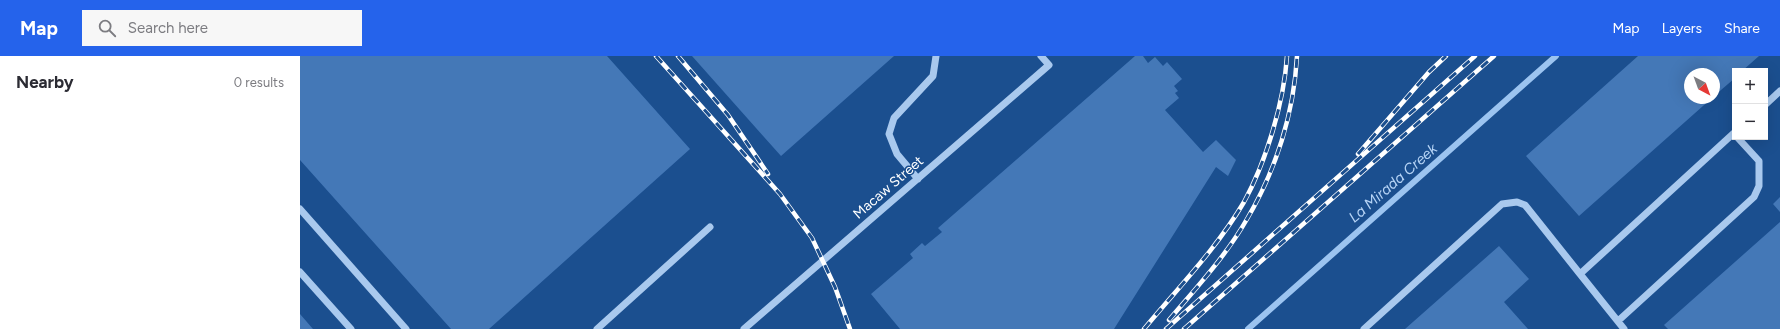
<!DOCTYPE html>
<meta charset="utf-8">
<style>
:root{--surface:#fff;--page:#f7f7f7;--text:#2b2b33;--muted:#7c7c81;--line:#e1e1e2;--accent:#2563eb}
body{margin:0;font-family:Figtree,sans-serif;background:var(--page);color:var(--text)}
.controls{position:absolute;right:12px;top:12px;display:grid;overflow:hidden;border-radius:0px;box-shadow:0 4px 16px #0002}
.controls button{width:36px;height:36px;display:grid;place-items:center;padding:0;border:0;border-bottom:1px solid var(--line);background:var(--surface);color:var(--text);font:20px sans-serif}
.compass{position:absolute;left:1384px;top:12px;width:36px;height:36px;border-radius:50%;background:var(--surface);box-shadow:0 4px 16px #0002;rotate:139deg}
.list{margin:0;padding:0;list-style:none}
h2{display:flex;justify-content:space-between;align-items:center;height:52px;margin:0;padding:0 16px;font-size:17px}
h2 small{font-size:13px;font-weight:400;color:var(--muted)}
.icon{flex:none;width:22px;height:22px;fill:none;stroke:currentColor;stroke-width:2;stroke-linecap:round;stroke-linejoin:round}
.map{position:relative;flex:none;width:1480px;height:273px;overflow:hidden}
header{display:flex;align-items:center;gap:24px;box-sizing:border-box;height:56px;padding:0 20px;background:var(--accent);color:#fff}
header strong{font-size:19px}
nav{display:flex;gap:22px;margin-inline-start:auto;font-size:14px}
.search{width:280px;height:36px;background:var(--page);display:flex;align-items:center;gap:10px;box-sizing:border-box;padding:0 14px;border-radius:0px;color:var(--muted);font-size:15px}
main{display:flex}
aside{flex:1;background:var(--surface)}
.map>svg:first-child{display:block}
.lines{fill:none;stroke-linecap:round;stroke-linejoin:round}
.stream{stroke:#9cc4f0;stroke-width:6}
.building{fill:#4478b7}
.minor{stroke:#a9c9ee;stroke-width:7}
.rail-casing{stroke:#fff;stroke-width:4.5}
.rail{stroke:#1b4f8f;stroke-width:3;stroke-dasharray:9;stroke-linecap:butt}
.labels{text-anchor:middle;stroke-width:3;stroke-linejoin:round;paint-order:stroke}
.street-label{font-size:14px;fill:#fff;stroke:#1b4f8f}
.water-label{font-size:15px;font-style:italic;fill:#b5d3f5;stroke:#1b4f8f}
</style>
<header>
<strong>Map</strong>
<div class="search"><svg class="icon" aria-label="search" viewBox="0 0 24 24"><circle cx="10" cy="10" r="6"/><path d="M15 15l6 6"/></svg>Search here</div>
<nav><a>Map</a><a>Layers</a><a>Share</a></nav>
</header>
<main>
<aside>
<h2>Nearby<small>0 results</small></h2>
<ul class="list">
</ul>
</aside>
<div class="map">
<svg width="1480" height="273" viewBox="0 0 1480 273">
<rect width="100%" height="100%" fill="#1b4f8f"/>
<g class="lines">
<path class="stream" d="M948,273L1256,0"/>
</g>
<path class="building" d="M0,0H307L390,93L189,273H151L0,104Z
M392,0H594L481,100Z
M835,0H843L848,7L855,1L863,10L867,6L882,23L874,30L878,35L875,37L879,42L865,54L903,96L916,84L936,104L928,120L916,111L814,273H600L571,238L613,202L610,198L622,187L625,190L642,176L638,172Z
M1338,0H1459L1442,15H1435V22L1414,40V18H1390V42H1412L1279,160L1226,100Z
M1480,141V156L1473,148Z
M1480,166V273H1368L1364,269Z
M1199,190L1229,223L1204,246L1228,273H1105Z
M0,258L13,273H0Z"/>
<g class="lines">
<path class="minor" d="M1465,49L1480,35
M618,123L597,98L589,78L594,62L633,20L636,0
M0,153L106,273
M0,216L51,273
M1318,265L1454,141L1459,130V105L1437,81
M297,273L410,171
M444,273L749,9L741,0
M1064,273L1202,148L1217,146L1225,149L1280,218
M1324,273L1280,218L1435,76"/>
<defs>
<path id="rail" d="M356,0L480,138L512,182L535,231L550,273
M378,0L428,59L468,118
M1058,98L1129,16L1146,0
M869,264C896,232 926,200 947,163C976,114 994,57 997,0
M844,273C878,232 917,192 944,146C966,106 984,46 987,0
M866,273L1175,0
M884,273L1194,0"/>
</defs>
<use href="#rail" class="rail-casing"/>
<use href="#rail" class="rail"/>
</g>
<g class="labels">
<g class="street-label">
<text transform="translate(588 131) rotate(-41)" y="5">Macaw Street</text>
</g>
<g class="water-label">
<text transform="translate(1093 127) rotate(-41)" y="5">La Mirada Creek</text>
</g>
</g>
</svg>
<div class="controls">
<button>+</button>
<button>−</button>
</div>
<svg class="compass" viewBox="-18 -18 36 36"><path d="M0-13l5 13h-10z" fill="#e53935"/><path d="M0 13l5-13h-10z" fill="#7c7c81"/></svg>
</div>
</main>
